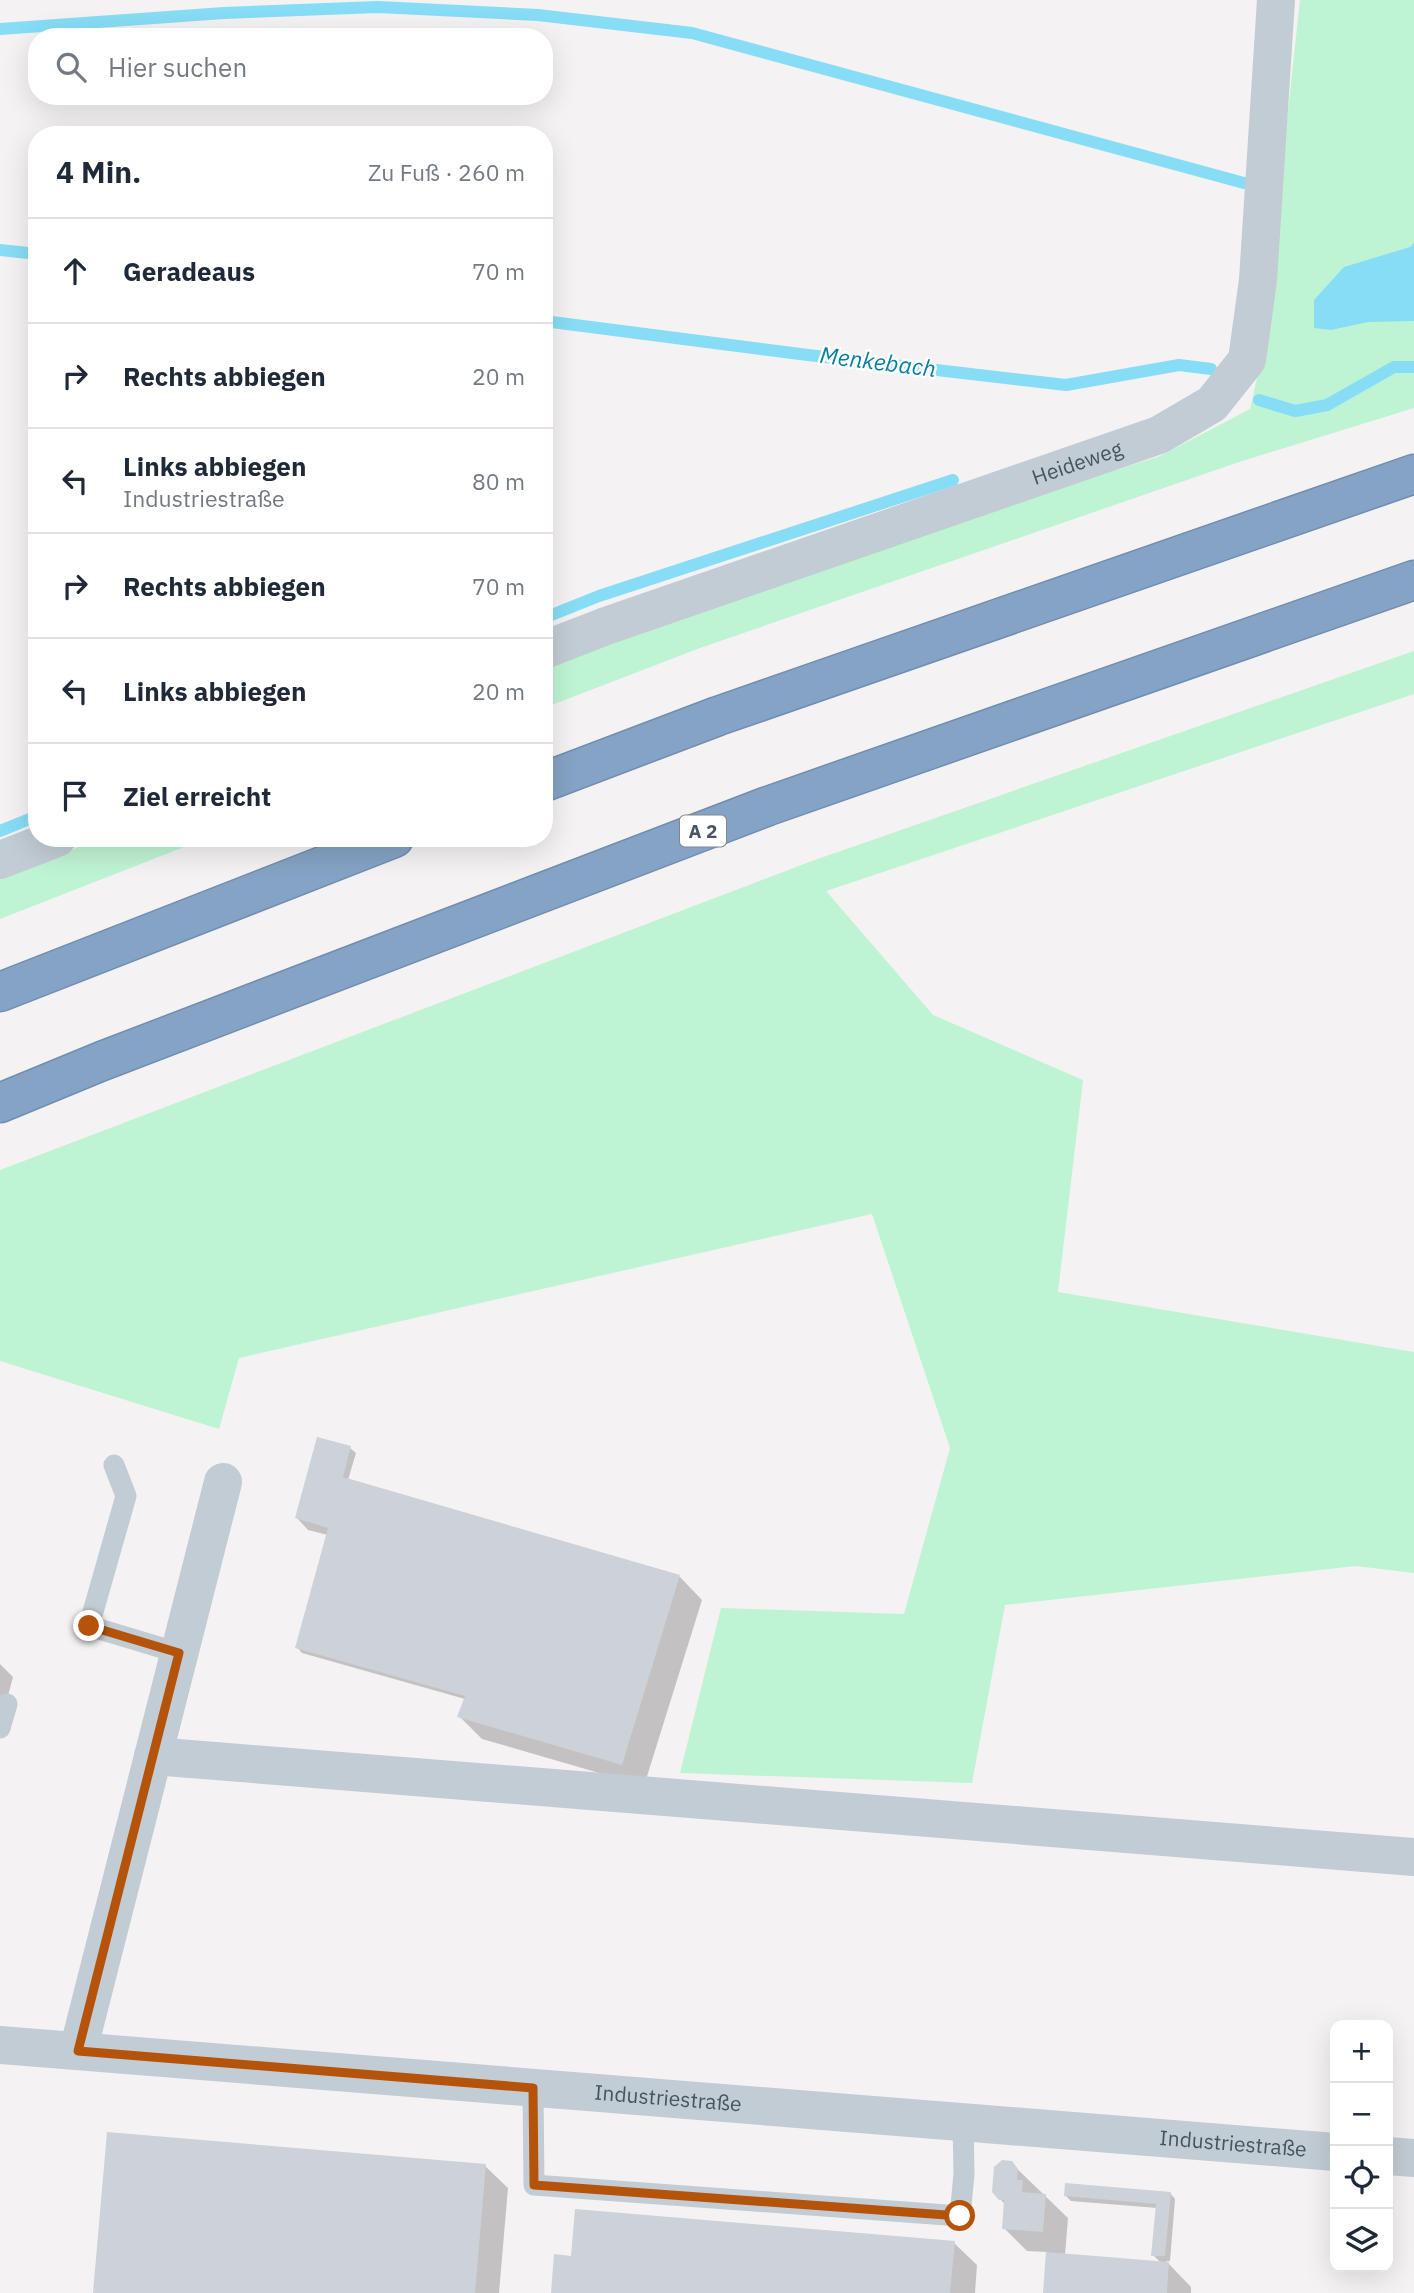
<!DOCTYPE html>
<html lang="de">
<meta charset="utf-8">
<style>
:root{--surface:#fff;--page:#f2f2f3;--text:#1f2937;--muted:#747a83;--line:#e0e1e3}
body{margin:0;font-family:"IBM Plex Sans",sans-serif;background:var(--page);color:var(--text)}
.controls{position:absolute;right:21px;bottom:21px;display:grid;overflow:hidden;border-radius:14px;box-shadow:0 7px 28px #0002}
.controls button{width:63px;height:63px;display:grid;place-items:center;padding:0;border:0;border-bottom:2px solid var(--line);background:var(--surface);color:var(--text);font:35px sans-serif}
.stop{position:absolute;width:21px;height:21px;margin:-16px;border:5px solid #b45309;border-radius:50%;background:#fff}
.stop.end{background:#b45309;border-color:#fff;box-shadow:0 2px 7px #0008}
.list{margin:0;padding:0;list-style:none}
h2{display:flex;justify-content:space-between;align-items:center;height:91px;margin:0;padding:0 28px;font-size:30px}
h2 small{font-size:23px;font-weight:400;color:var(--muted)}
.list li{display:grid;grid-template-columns:46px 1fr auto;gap:21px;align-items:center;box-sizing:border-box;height:105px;padding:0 28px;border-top:2px solid var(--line)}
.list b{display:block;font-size:26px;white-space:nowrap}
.list p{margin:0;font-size:23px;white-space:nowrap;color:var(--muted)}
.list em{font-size:23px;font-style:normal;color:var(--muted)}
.icon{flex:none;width:38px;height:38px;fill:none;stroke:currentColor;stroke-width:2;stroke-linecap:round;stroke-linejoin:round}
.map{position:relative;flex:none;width:1414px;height:2293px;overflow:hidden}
.search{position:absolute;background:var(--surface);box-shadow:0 7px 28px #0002;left:28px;top:28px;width:525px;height:77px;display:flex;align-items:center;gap:18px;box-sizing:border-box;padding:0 24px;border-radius:28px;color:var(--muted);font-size:26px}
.panel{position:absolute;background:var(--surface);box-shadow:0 7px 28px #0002;left:28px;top:126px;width:525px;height:721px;border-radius:28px}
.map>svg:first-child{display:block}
.green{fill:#bef4d4}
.water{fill:#87ddf5}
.shadow{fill:#0003}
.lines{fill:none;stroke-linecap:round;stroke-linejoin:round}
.stream{stroke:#87ddf5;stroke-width:12}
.building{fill:#cdd1d8}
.highway-casing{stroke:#708eb1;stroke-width:41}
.lane{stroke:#c2ccd4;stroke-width:21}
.street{stroke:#c2ccd4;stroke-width:38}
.highway{stroke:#85a3c5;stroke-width:38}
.route{stroke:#b45309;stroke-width:9}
.labels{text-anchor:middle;stroke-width:5;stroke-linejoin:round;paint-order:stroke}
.shield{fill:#fff;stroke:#7e8891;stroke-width:2}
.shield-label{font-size:19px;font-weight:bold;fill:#475562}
.street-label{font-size:21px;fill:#475562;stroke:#fff}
.water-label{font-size:23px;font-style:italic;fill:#037fa2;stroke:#fff}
</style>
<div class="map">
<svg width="1414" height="2293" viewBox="0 0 1414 2293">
<rect width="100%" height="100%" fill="#f4f2f2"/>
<path class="green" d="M1300,0H1414V408L1239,462L700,648L544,708V665L983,512L1160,456L1250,409L1261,360Z
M1414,651V694L826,891L933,1015L1083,1080L1058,1292L1414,1352V1573L1356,1566L1005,1605L972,1783L680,1773L721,1608L904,1614L950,1448L872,1214L239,1358L219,1429L0,1361V1170L812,861Z
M102,838H207L0,919V878Z"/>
<path class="water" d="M1414,243V321L1368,322L1331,330L1314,328V300L1344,267L1410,247Z"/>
<path class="shadow" d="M350,1448L356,1453L348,1480L680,1577L702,1600L644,1786L482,1739L459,1716L465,1699L302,1653L297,1647L328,1535L308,1530L297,1518Z
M0,1664L13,1677L0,1726Z
M1011,2163L1068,2218L1065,2255L1161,2263L1153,2255L1157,2208L1071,2201L1066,2196L1170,2193L1175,2199L1170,2261H1166L1191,2287V2293H1045L1048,2252L1027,2251L1004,2228L1006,2205L1000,2199Z
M485,2166L508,2188L499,2293H95Z
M954,2243L977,2265L975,2293H553L573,2258Z"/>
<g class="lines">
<path class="stream" d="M0,29L224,13L378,7L538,15L692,33L1244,183
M0,250L37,254
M544,321L808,355L1066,385L1179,365L1211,369
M1259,400L1295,411L1327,405L1394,367H1414
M544,618L599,596L953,480
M0,831L37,816"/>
</g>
<path class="building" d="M317,1437L351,1446L343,1477L680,1575L622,1765L457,1717L465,1696L295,1648L328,1528L295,1518Z
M107,2132L486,2164L475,2293H93Z
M1002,2160L1012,2161L1018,2169L1017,2180H1023L1022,2192L1046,2194L1043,2232L1002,2229L1004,2200H999L992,2192L994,2167Z
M1065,2183L1171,2192L1165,2256H1151L1156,2204L1064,2196Z
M575,2209L955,2241L950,2293H551L554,2254L571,2256Z
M1046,2252L1169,2262L1167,2293H1043Z"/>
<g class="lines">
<defs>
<path id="highway" d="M544,782L718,716L1414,474
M0,992L394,838
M0,1103L102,1061L768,806L1414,580"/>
</defs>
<use href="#highway" class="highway-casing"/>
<path class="lane" d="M114,1465L126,1496L89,1626L179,1653
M0,1728L7,1704
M533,2088L534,2185L960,2216L964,2174L963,2122"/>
<g class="street">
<path id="s1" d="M544,650L606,626L1159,435L1212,404L1247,360L1258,280L1276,0"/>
<path d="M0,860L57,838"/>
<path d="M153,1756L1414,1857"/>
<path id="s2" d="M0,2045L1335,2152"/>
<path d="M78,2051L223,1482"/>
<path d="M1388,2156L1414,2158"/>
</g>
<use href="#highway" class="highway"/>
</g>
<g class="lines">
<path class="route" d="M89,1626L179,1653L78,2051L533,2088L534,2185L960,2216"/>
</g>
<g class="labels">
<rect class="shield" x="680" y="815.5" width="46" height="31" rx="5"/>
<g class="shield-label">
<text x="703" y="838">A 2</text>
</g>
<g class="street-label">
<text dy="7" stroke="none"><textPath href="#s1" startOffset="565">Heideweg</textPath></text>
<text dy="7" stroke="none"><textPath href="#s2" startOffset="670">Industriestraße</textPath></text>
<text dy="7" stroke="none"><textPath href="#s2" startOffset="1237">Industriestraße</textPath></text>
</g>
<g class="water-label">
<text transform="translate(878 362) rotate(7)" y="8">Menkebach</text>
</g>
</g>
</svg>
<div class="controls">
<button>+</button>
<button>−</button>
<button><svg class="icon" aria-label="locate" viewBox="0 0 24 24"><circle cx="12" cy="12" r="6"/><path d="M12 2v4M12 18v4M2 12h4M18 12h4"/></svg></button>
<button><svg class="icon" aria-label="layers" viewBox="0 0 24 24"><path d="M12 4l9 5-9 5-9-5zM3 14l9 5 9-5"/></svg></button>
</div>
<div class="stop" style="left:960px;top:2216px"></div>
<div class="stop end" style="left:89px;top:1626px"></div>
<div class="search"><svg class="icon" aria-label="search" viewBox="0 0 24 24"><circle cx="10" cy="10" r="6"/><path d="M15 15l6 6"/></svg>Hier suchen</div>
<section class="panel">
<h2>4 Min.<small>Zu Fuß · 260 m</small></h2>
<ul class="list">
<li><svg class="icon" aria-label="ahead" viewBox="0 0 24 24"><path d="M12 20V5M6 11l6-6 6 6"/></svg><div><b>Geradeaus</b></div><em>70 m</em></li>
<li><svg class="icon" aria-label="right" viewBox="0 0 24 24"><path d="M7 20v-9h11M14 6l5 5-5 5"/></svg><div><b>Rechts abbiegen</b></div><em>20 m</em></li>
<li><svg class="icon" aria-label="left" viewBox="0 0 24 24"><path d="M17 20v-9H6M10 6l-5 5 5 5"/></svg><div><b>Links abbiegen</b><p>Industriestraße</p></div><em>80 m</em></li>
<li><svg class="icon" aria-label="right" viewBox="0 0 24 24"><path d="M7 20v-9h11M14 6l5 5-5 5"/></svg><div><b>Rechts abbiegen</b></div><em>70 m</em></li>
<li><svg class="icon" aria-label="left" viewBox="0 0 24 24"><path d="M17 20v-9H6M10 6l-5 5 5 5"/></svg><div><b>Links abbiegen</b></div><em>20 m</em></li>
<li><svg class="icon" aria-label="arrive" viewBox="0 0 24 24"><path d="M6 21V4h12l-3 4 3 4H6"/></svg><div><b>Ziel erreicht</b></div></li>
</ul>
</section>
</div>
